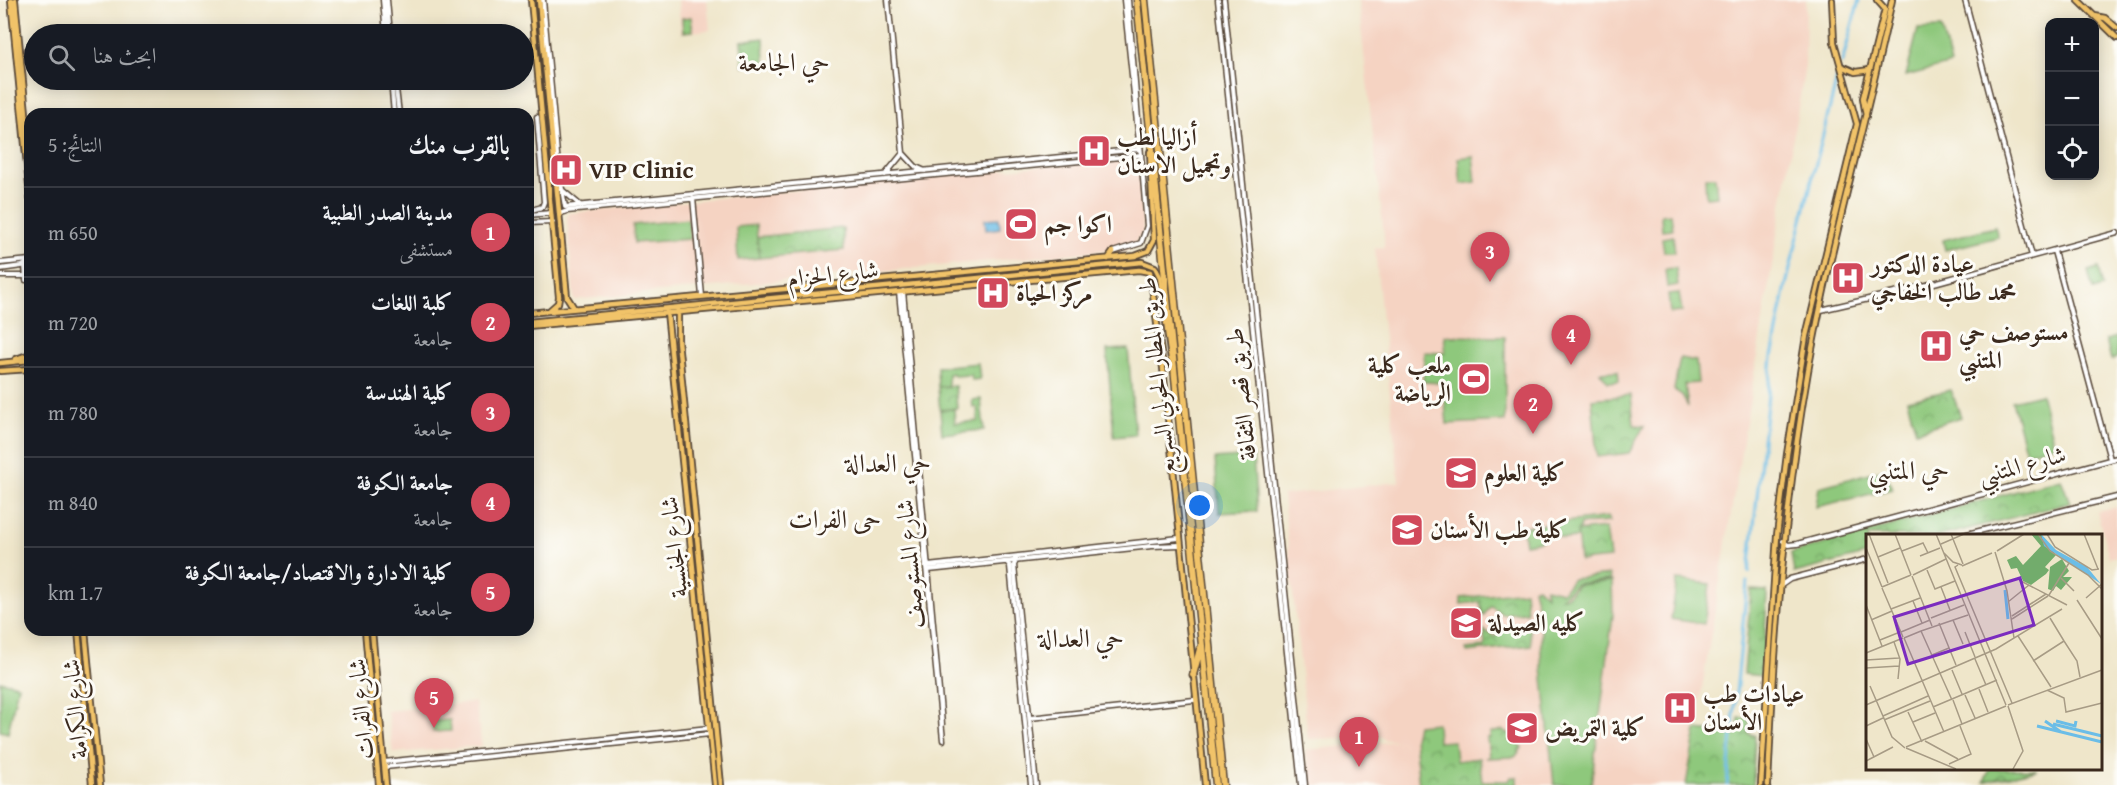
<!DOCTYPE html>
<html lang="ar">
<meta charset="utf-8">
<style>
:root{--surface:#171b24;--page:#242831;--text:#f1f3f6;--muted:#9ea1a6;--line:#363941;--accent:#d1495b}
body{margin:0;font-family:"Gentium Book Plus",Amiri,serif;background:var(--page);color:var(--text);direction:rtl}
.controls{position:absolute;right:18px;top:18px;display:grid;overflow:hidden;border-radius:12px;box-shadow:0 3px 15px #0003}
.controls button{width:54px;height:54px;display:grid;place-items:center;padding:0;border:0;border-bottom:2px solid var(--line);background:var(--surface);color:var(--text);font:30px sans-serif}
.you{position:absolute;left:1200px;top:506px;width:21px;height:21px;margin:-15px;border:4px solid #fff;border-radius:50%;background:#1a73e8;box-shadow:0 0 0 9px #1a73e833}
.badge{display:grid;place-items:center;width:39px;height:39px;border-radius:50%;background:var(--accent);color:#fff;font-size:20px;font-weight:700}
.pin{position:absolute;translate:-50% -50px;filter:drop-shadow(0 2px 3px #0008)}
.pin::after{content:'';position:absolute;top:32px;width:21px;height:18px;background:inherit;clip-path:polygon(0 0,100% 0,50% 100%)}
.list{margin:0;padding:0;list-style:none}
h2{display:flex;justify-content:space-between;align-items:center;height:78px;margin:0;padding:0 24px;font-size:26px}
h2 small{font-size:20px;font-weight:400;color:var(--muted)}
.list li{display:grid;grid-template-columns:39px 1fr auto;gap:18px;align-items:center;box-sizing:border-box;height:90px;padding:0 24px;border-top:2px solid var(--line)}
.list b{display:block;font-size:22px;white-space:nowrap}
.list p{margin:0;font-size:20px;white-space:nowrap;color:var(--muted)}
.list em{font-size:20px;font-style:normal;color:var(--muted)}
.icon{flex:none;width:33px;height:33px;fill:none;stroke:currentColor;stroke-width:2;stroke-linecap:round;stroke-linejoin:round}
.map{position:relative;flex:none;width:2117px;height:785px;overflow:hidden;direction:ltr}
.search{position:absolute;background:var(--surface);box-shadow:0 3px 15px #0003;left:24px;top:24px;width:510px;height:66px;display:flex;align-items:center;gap:15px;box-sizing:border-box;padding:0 21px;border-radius:33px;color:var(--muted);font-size:22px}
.panel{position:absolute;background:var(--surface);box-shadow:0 3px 15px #0003;left:24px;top:108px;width:510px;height:528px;border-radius:18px;direction:rtl}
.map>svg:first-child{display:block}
.built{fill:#f5d3c2}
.green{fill:#8ec87c;stroke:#64794d;stroke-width:1.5}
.park{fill:url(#park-crowns);stroke:#64794d;stroke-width:1.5}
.water{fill:url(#water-waves);stroke:#537482;stroke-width:1.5}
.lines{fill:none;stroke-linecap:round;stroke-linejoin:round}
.canal{stroke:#6bbde7;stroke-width:3}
.minor-casing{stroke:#564638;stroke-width:7}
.major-casing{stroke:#564638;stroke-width:8}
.highway-casing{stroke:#564638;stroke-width:9}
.minor{stroke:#fff;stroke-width:4}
.major{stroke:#f1c369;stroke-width:4.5}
.highway{stroke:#f1c369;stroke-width:6}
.labels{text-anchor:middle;stroke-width:6;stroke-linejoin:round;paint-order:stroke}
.poi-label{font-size:24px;font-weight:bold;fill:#3b2a1e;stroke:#fdfcf7;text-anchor:start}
.street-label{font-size:24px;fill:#3b2a1e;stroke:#fdfcf7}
.neighbourhood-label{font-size:26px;fill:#3b2a1e;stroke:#fdfcf7}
.inset-river{fill:none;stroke:#6bbde7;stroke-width:3}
.inset-road{fill:none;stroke:#a79b85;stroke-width:1.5}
.view{fill:#7b2cbf;fill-opacity:0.15;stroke:#7b2cbf;stroke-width:3}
.inset-edge{fill:none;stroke:#3b2a1e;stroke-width:3}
</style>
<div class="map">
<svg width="2117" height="785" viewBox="0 0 2117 785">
<defs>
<pattern id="park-crowns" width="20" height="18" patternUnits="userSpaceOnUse" patternTransform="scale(1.5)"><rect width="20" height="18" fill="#8ec87c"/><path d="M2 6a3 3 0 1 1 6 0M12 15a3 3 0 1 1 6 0" fill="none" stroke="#75a365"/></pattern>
<pattern id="water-waves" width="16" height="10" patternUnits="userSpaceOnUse" patternTransform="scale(1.5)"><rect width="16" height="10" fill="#6bbde7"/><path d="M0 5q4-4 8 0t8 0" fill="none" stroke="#599abb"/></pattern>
</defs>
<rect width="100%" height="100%" fill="#fdfcf7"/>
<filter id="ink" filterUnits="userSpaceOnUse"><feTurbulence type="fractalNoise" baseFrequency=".0167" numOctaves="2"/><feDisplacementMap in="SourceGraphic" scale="12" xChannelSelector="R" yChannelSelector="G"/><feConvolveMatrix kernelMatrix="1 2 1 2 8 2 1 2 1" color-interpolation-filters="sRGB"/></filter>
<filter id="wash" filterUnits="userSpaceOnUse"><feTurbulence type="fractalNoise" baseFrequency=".008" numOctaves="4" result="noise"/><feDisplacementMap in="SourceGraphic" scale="24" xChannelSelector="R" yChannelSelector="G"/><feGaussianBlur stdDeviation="1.35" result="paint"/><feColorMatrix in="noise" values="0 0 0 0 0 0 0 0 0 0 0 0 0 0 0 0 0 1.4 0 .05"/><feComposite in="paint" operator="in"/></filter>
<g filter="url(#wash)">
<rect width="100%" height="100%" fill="#efe6ca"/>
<path class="built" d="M678,0H707L710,30L681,33Z
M1358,0H1806L1805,66L1686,785H1310L1306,750L1399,741L1386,740L1380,736L1308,739L1283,495L1399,482L1376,260L1375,248L1384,247V235Z
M1140,156L1143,232L1132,248L1115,254L1108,250L1076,253L574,300L567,217L570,213Z
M2117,507V556L2109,558L2097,512Z
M475,702L482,746L393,753L387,711Z"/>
<path class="green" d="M691,17L693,31L683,32L682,18Z
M1941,28L1951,64L1906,76L1918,29Z
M1473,156L1476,182L1461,184L1458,158Z
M1705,177H1715L1717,196L1706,197Z
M1671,214L1673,229L1662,230L1661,215Z
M688,219L690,239L634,243L633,225Z
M756,225L759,258L738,260L736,227Z
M1995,227L1998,237L1945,250L1943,240Z
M1673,236L1675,252H1664L1662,238Z
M1676,268L1678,285L1667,287L1665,269Z
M1679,293L1682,312L1670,313L1668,294Z
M1445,336L1505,337V421L1447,424L1443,383L1423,382L1424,352L1445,353Z
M1128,349L1135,435L1114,437L1107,350Z
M1680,358L1696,361L1698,383L1685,384L1688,407L1682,395L1674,390Z
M978,363L980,379L972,380L971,375L954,376L953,373L948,374V386L938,387L937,367Z
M1618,371L1619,381L1608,382L1600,372Z
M2041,394L2054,445L2026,453L2012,401Z
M981,399L984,430L942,434L940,410L954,409L955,423L978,421L977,407H973L972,400Z
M1253,456L1257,511L1219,513L1215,459Z
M1885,469L1892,489L1816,507L1819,487Z
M1608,517L1609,522L1580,524L1578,538L1565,539L1551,534L1541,541L1525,544L1522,527Z
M1609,575L1610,580L1576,584L1562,597L1568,596L1577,585L1612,581L1613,615L1591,785H1554L1541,658V620L1533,589L1538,587L1546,595L1545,588L1562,592L1573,579Z
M1677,580L1710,584L1704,624L1671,619Z
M0,681L18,685L8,733L0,731Z
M450,720L451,731L433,732L432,721Z"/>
<path class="park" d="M764,38L765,64L743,66L741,41Z
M843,228L844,250L759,258L757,237Z
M2098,268L2103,287L2093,290L2088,271Z
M2117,337V358L2111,360L2106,340Z
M955,386L957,408L940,410L938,387Z
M1951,390L1961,417L1916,431L1907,400Z
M1631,395L1634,425L1644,426L1629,453L1597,457L1592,399Z
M2061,479L2070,503L1940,536H1868V554L1794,573L1791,553Z
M1606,528L1610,558L1580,561L1577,531Z
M1751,590L1767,591L1763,676L1744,674Z
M1525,591L1527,612L1502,614L1491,606L1483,616L1480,602L1461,604V598Z
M1529,624L1531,645L1467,652L1466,649L1485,647L1484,630L1495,637L1503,627Z
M1739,718H1749V734L1755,735L1753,785H1686L1696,730L1737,734Z
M1437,723L1438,742L1454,741L1456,761L1479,758L1482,781H1509L1511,777H1517V785H1419L1414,738L1417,725Z
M1521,727L1523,735L1518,739L1522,748L1515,757L1485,758L1489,757L1487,738H1490V733L1503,730L1510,734L1513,728Z
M2035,769L2036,770L1984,782L1990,769Z"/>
<path class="water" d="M999,218L1000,228L986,230L985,219Z"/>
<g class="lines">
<path class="canal" d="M1842,63L1859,0
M1749,572L1772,357L1786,285L1839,70
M1727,785L1747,582"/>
</g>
</g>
<g filter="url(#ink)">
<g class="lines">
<defs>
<path id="minor" d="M383,0L386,34
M387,0L390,34
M543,0L558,165L565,207L1140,149
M888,0L903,153
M1124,0L1140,151
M1218,0L1301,785
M1224,0L1305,785
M1965,0L2032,256
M391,80L394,114
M395,80L399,114
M903,153L916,167L925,171
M885,175L903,153
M561,189L580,205
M693,198L702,296
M528,211L542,207L544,202L537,117
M559,214L567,211L1141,155
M528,215L551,213
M528,223L553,222
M2054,251L2110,459
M1113,252L1141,243L1147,226L1128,0
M0,263L30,260
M25,265L26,280
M0,269L22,266L30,262
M0,276H30
M903,291L942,724
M899,292L943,740
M1821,310L1912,289L2117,233
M1959,536L2117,497
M1783,541L1788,545L1797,544L2117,458
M1016,561L1014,565L1036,785
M1007,562L1010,566L1031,785
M928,566L1179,538
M929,570L1152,546L1180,545
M1780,586L1790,579L1868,559
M1030,718L1194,700
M384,762L709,728
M385,767L710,734"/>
<path id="major" d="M11,0L30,197
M15,0L30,154
M531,0L559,297L558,303L550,310
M539,0L567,297L574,308
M2078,0L2117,38
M2095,16L2105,18L2117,28
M1841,66L1855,72L1870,70
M1866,116L1863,98L1885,9L1877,0
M1108,259L1113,252
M678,310V340L721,785
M667,312L715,785
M528,313L1135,256L1148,251L1154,240L1150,152
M528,322L1142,262L1155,267L1160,277L1171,359
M528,326L1139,270L1150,272L1163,368L1205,785
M16,359L30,354
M0,363L30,360
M0,371L30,369
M78,630L92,785
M85,630L100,785
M365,630L379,785
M372,630L386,785
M1761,785L1777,535L1787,454L1806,336L1857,124L1834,42L1832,0
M1768,785C1774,646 1784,508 1808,371C1830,246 1866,124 1892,0"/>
<path id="highway" d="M1137,0L1216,785
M1145,0L1223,785
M1193,675L1200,649"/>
</defs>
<use href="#minor" class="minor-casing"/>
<use href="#major" class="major-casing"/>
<use href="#highway" class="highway-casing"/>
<use href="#minor" class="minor"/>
<use href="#major" class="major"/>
<use href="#highway" class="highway"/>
</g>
</g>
<defs>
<symbol id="hospital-square" viewBox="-11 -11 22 22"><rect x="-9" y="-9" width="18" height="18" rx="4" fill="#d1495b" stroke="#fdfcf7"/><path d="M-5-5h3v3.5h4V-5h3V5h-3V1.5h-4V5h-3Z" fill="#fff"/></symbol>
<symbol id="stadium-square" viewBox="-11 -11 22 22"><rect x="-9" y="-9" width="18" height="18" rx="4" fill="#d1495b" stroke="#fdfcf7"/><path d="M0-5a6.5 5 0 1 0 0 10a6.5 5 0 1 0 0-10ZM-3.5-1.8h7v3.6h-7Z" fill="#fff"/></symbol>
<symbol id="university-square" viewBox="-11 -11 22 22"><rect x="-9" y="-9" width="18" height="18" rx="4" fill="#d1495b" stroke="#fdfcf7"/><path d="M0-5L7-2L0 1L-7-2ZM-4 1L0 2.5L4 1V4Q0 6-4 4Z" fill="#fff"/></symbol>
</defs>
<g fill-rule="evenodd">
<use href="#hospital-square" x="1075" y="132" width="38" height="38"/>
<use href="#hospital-square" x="547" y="151" width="38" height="38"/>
<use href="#stadium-square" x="1002" y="205" width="38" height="38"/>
<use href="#hospital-square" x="1829" y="259" width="38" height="38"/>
<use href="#hospital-square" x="974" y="274" width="38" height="38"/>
<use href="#hospital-square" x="1917" y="327" width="38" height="38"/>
<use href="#stadium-square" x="1455" y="360" width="38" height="38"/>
<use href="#university-square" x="1442" y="454" width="38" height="38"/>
<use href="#university-square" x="1388" y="511" width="38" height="38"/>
<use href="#university-square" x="1447" y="604" width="38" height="38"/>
<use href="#hospital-square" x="1661" y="689" width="38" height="38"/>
<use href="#university-square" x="1503" y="709" width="38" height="38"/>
</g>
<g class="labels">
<g class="poi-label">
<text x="1117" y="145">أزاليا لطب<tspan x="1117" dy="28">وتجميل الاسنان</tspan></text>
<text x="589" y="178">VIP Clinic</text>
<text x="1044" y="232">اكوا جم</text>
<text x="1871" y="272">عيادة الدكتور<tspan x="1871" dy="28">محمد طالب الخفاجي</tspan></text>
<text x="1016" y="301">مركز الحياة</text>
<text x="1959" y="340">مستوصف حي<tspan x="1959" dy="28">المتنبي</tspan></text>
<text x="1451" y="373" text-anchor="end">ملعب كلية<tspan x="1451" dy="28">الرياضة</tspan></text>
<text x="1484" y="481">كلية العلوم</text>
<text x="1430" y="538">كلية طب الأسنان</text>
<text x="1489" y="631">كليه الصيدلة</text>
<text x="1703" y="702">عيادات طب<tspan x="1703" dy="28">الأسنان</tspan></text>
<text x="1545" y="736">كلية التمريض</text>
</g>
<g class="street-label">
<text transform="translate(833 274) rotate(-6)" y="8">شارع الحزام</text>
<text transform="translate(1157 376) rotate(-96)" y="8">طريق المطار الحولي السريع</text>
<text transform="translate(1241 394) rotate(-96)" y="8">طريق قصر الثقافة</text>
<text transform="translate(2022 465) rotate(-15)" y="8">شارع المتنبي</text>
<text transform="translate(674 547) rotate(-96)" y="8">شارع الجنسية</text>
<text transform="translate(910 564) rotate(-95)" y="8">شارع المستوصف</text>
<text transform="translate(75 709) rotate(-95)" y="8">شارع الكرامة</text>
<text transform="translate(361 709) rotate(-95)" y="8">شارع الفرات</text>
</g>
<g class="neighbourhood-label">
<text x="784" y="71">حي الجامعة</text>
<text x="888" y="472">حي العدالة</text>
<text x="1909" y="479">حي المتنبي</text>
<text x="835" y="528">حی الفرات</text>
<text x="1081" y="647">حي العدالة</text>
</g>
</g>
<g transform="translate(1866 534)">
<rect width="236" height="236" fill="#efe6ca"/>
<path d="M165,0H175L190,21L179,33L183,36L180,40L165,51L157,47L151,34L145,35L141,26L150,22L157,31L175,12ZM196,25L203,37L197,43H206L195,56L190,52L187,57L182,55L184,33Z" fill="#72ac6c"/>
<path d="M175,0L190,16L221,33L235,50L178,12Z" fill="#6bbde7"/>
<path class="inset-river" d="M139,56L142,85M179,187L195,198M190,187L209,192L210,187M187,190L236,202M171,192L236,208"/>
<path class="inset-road" d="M3,0L22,49M29,0L45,41M70,0L140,171M85,0L97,30M172,0L184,17L222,41L236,55M181,0L189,13L226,36L233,35M218,0L232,35M75,10L98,0M0,14L16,53M36,17L57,9L62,19M131,17L158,0M129,18L141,57L148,104M78,19L87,28L96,31M54,22L74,14M12,23L34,14M92,31L89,33L146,169M96,32L126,19M61,36L69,55L89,47M47,41L80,25M46,42L66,92M195,44L208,57M153,46L201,71M16,53L45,41M75,53L84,76M16,54L37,103M183,61L203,29M220,64L236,50M211,66L236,105M47,67L56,89M142,68L163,51M0,71L16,112M25,75L54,64M146,82L180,60M65,84L98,71M184,84L198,107M146,85L182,62M5,86L26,77M87,86L97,110M73,89L90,131M55,97L102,81M55,97L86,166M35,98L64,86M99,98L109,123M152,102L185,153M38,104L78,198M38,104L55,97M14,106L34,98M198,107L211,127L214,143M28,108L34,125L32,145M0,119L37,104M66,121L83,114M109,125L120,151M0,126L33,124M167,127L198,107M0,134L33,132M86,136L96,160M4,152L26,203L39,214M113,155L122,178M181,156L198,164L200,178L236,169M99,161L109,184M87,166L96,190M0,171L130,115L196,75M142,171L236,136M142,172L157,217L147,235M67,173L131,146M42,178L56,208M17,182L62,162M18,186L64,167M47,188L69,179M0,192L17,184M0,205L8,223M59,207L92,225M40,213L140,172M40,214L90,235M0,227L27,213M83,230L105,220L94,192"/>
<path class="view" d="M154,44L168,91L42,130L28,83Z"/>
<rect width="236" height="236" class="inset-edge"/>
</g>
</svg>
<div class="controls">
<button>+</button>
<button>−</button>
<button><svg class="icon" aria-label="locate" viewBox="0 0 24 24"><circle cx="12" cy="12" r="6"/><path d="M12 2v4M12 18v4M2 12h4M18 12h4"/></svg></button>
</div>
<div class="you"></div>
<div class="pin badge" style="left:1359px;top:767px">1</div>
<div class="pin badge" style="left:1533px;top:434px">2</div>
<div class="pin badge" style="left:1490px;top:282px">3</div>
<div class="pin badge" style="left:1571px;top:365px">4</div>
<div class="pin badge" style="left:434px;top:728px">5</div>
<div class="search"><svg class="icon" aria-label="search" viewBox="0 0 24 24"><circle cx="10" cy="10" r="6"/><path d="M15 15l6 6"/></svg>ابحث هنا</div>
<section class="panel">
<h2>بالقرب منك<small>النتائج: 5</small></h2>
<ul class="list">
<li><span class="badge">1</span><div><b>مدينة الصدر الطبية</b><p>مستشفى</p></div><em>650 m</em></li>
<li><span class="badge">2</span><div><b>كلبة اللغات</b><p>جامعة</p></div><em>720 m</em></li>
<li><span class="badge">3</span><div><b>كلية الهندسة</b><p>جامعة</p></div><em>780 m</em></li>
<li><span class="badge">4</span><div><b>جامعة الكوفة</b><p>جامعة</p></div><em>840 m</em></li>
<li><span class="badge">5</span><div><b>كلية الادارة والاقتصاد/جامعة الكوفة</b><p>جامعة</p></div><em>1.7 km</em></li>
</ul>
</section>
</div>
